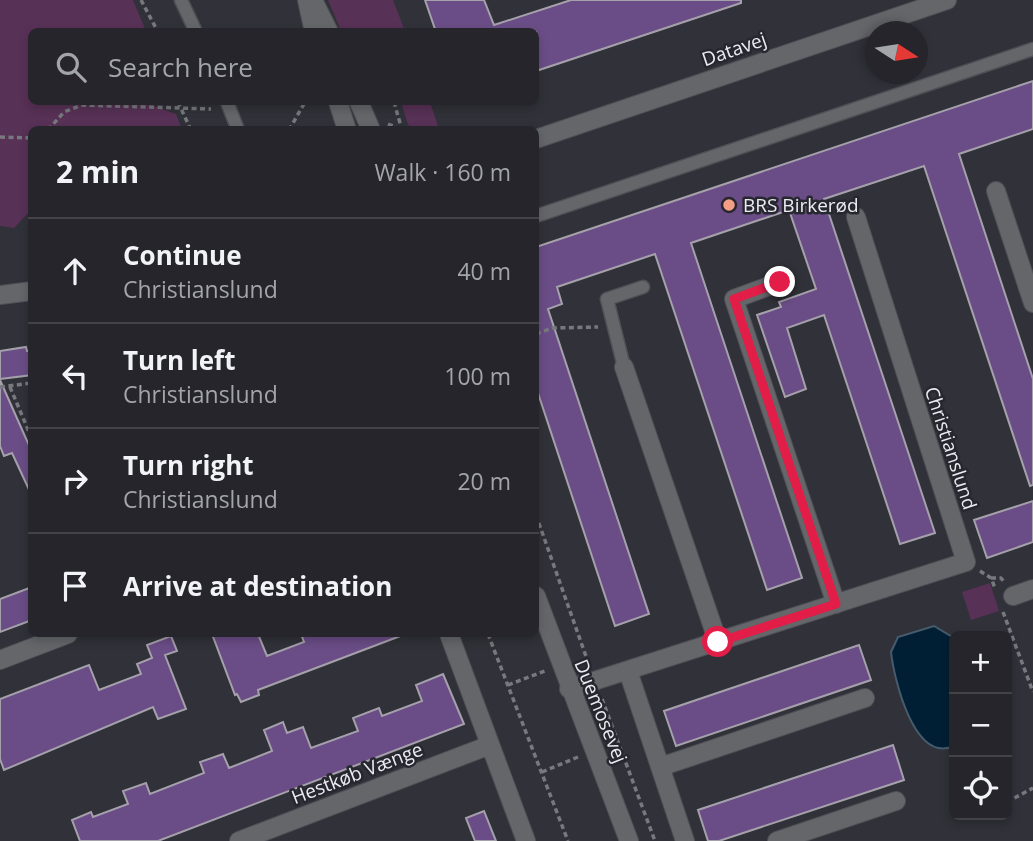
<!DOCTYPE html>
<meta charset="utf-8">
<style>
:root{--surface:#25252b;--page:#2d2d33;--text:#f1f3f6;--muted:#a3a5a9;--line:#424247}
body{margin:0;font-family:"Open Sans",sans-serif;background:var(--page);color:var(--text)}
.controls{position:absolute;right:21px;bottom:21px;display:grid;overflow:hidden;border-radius:10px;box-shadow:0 4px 10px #0003}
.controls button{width:63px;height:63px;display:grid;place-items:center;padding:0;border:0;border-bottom:2px solid var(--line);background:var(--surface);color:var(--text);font:35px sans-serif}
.compass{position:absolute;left:865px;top:21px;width:63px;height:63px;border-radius:50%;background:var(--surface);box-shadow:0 4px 10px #0003;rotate:102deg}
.stop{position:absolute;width:21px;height:21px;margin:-16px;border:5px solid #e11d48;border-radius:50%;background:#fff}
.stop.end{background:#e11d48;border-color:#fff;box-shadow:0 2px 7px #0008}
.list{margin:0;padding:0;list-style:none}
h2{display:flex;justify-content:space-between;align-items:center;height:91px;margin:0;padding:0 28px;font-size:30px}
h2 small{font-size:23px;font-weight:400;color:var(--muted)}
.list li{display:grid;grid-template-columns:46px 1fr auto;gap:21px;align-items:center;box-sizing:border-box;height:105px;padding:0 28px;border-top:2px solid var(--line)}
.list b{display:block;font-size:26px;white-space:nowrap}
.list p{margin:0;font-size:23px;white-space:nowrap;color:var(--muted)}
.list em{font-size:23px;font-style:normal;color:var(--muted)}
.icon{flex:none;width:38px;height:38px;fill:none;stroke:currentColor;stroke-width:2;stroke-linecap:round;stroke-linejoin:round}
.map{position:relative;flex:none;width:1033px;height:841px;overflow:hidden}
.search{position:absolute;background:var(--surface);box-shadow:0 4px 10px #0003;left:28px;top:28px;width:511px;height:77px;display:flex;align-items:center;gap:18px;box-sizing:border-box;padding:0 24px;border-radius:10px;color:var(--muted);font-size:26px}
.panel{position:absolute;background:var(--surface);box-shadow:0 4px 10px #0003;left:28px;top:126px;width:511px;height:511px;border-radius:10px}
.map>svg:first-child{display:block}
.green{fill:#583156}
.water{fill:#001f34;stroke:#465c6d;stroke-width:2}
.building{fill:#6a4d86;stroke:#a5a1ab;stroke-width:2}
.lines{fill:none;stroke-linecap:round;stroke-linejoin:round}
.service-casing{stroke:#4f4f56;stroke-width:15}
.minor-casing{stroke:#4f4f56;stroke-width:20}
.tertiary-casing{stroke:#4f4f56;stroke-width:20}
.path{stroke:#78787f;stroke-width:3.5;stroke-dasharray:5 3.5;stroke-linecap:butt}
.service{stroke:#64666a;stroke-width:12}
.minor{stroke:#64666a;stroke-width:18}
.tertiary{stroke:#64666a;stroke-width:18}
.route{stroke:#e11d48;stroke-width:9}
.poi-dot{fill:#f49e87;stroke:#27272f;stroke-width:2.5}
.labels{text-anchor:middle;stroke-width:5;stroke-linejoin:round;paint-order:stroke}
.street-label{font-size:19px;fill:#ebebf1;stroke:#27272f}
.poi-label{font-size:19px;fill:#ebebf1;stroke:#27272f;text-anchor:start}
</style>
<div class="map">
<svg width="1033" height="841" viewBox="0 0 1033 841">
<rect width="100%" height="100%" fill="#313139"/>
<path class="green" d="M0,0H133L146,31L32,32V102H143L176,114L182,129L32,130L31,210L14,228L0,226Z
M328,0H393L405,31H341Z
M401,102H430L439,129H416L408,125Z
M990,583L999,611L971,620L962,592Z"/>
<path class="water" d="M934,626L954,638V746C914,764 894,679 891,652L898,637Z"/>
<path class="building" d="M425,0H484L494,25L571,0H741V3L536,71V32H436Z
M1033,81V129L959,154L1033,379V485L1030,486L924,166L824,199L935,533L900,544L824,315L787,328L806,389L785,397L757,315L781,307L779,302L816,289L789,210L691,243L802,578L767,590L655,254L557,287L562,304L548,309L649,614L615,626L536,387V247Z
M26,347L27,351H32V375L0,379V351Z
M0,380L32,452V496L12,453L4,456L0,446Z
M1033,501V542L987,558L974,520Z
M32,587V620L0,632V599Z
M212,634H258L267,656L304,642L301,634L403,635L258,690L259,695L241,702L237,694L235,695Z
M171,636L177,651L165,655L186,709L158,719L153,707L4,770L0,759V699L89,665L99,690L141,674L137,664L152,658L147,645Z
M859,645L871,680L676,746L664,711Z
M443,674L464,724L158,841H80L72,820L91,812L93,817L128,804L123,791L146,783L150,794L204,773L200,762L223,754L229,768L272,751L264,730L283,722L287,733L303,727L311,748L358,731L353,718L379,708L382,716L422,701L416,685Z
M893,745L904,780L719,841H708L698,810Z
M484,811L496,841H475L466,818Z"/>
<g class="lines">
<defs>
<path id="service" d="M181,0L196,32
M227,102L238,130
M536,216L1033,49
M624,367L607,299L643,287"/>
<path id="minor" d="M996,191L1033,303
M780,282L734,299L836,604
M0,295L32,291
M624,367L718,642
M1013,596L1033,589
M449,634L526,841
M0,660L68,634
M628,671L685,841
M569,689L966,562L856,217
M660,767L865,698
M239,841L490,745
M777,841L896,801"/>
<path id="tertiary" d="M307,0L314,32
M313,0L329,32
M338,102L347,130
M359,102L371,130
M536,139L947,0
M536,596L629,841"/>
</defs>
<use href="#service" class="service-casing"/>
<use href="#minor" class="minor-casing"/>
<use href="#tertiary" class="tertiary-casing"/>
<path class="path" d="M141,0L158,32
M178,102L191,130
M394,102L402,130
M388,124L402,130
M48,130L64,112L82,105L211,109
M289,130L305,102
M0,137L32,138
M536,334L552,328L598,327
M0,387L32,383
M10,387L32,439
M536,515L588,662
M980,571L991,578L995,588
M991,578H1001L1004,582
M1003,612L1033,692
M488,634L568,841
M508,685L545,671
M602,699L655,841
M542,772L578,757
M1007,802L1033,788
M993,816L994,815"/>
<use href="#service" class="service"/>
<use href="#minor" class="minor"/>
<use href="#tertiary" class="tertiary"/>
</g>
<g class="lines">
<path class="route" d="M718,642L836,604L734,299L780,282"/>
</g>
<circle class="poi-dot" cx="729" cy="205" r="7"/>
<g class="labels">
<g class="street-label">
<text transform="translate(734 49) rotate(-19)" y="7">Datavej</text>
<text transform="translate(951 448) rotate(72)" y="7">Christianslund</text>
<text transform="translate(601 711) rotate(68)" y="7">Duemosevej</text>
<text transform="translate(357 773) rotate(-21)" y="7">Hestkøb Vænge</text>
</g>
<g class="poi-label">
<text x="743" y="212">BRS Birkerød</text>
</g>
</g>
</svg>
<div class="controls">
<button>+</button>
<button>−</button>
<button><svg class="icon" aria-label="locate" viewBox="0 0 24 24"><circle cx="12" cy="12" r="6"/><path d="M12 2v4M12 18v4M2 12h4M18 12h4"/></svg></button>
</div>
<svg class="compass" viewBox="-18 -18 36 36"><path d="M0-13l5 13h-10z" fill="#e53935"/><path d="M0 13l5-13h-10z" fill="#a3a5a9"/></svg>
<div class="stop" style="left:718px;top:642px"></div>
<div class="stop end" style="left:780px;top:282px"></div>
<div class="search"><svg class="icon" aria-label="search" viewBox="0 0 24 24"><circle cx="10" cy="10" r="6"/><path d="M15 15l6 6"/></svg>Search here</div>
<section class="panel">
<h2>2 min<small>Walk · 160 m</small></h2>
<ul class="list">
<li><svg class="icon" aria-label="ahead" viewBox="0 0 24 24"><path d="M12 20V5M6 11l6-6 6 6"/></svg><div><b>Continue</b><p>Christianslund</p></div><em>40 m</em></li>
<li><svg class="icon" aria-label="left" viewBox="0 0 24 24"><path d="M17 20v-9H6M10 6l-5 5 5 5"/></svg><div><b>Turn left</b><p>Christianslund</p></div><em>100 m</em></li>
<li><svg class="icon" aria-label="right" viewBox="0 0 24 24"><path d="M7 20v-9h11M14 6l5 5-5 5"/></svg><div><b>Turn right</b><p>Christianslund</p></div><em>20 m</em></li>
<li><svg class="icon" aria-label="arrive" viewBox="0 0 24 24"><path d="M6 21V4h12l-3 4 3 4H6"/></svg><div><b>Arrive at destination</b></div></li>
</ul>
</section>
</div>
